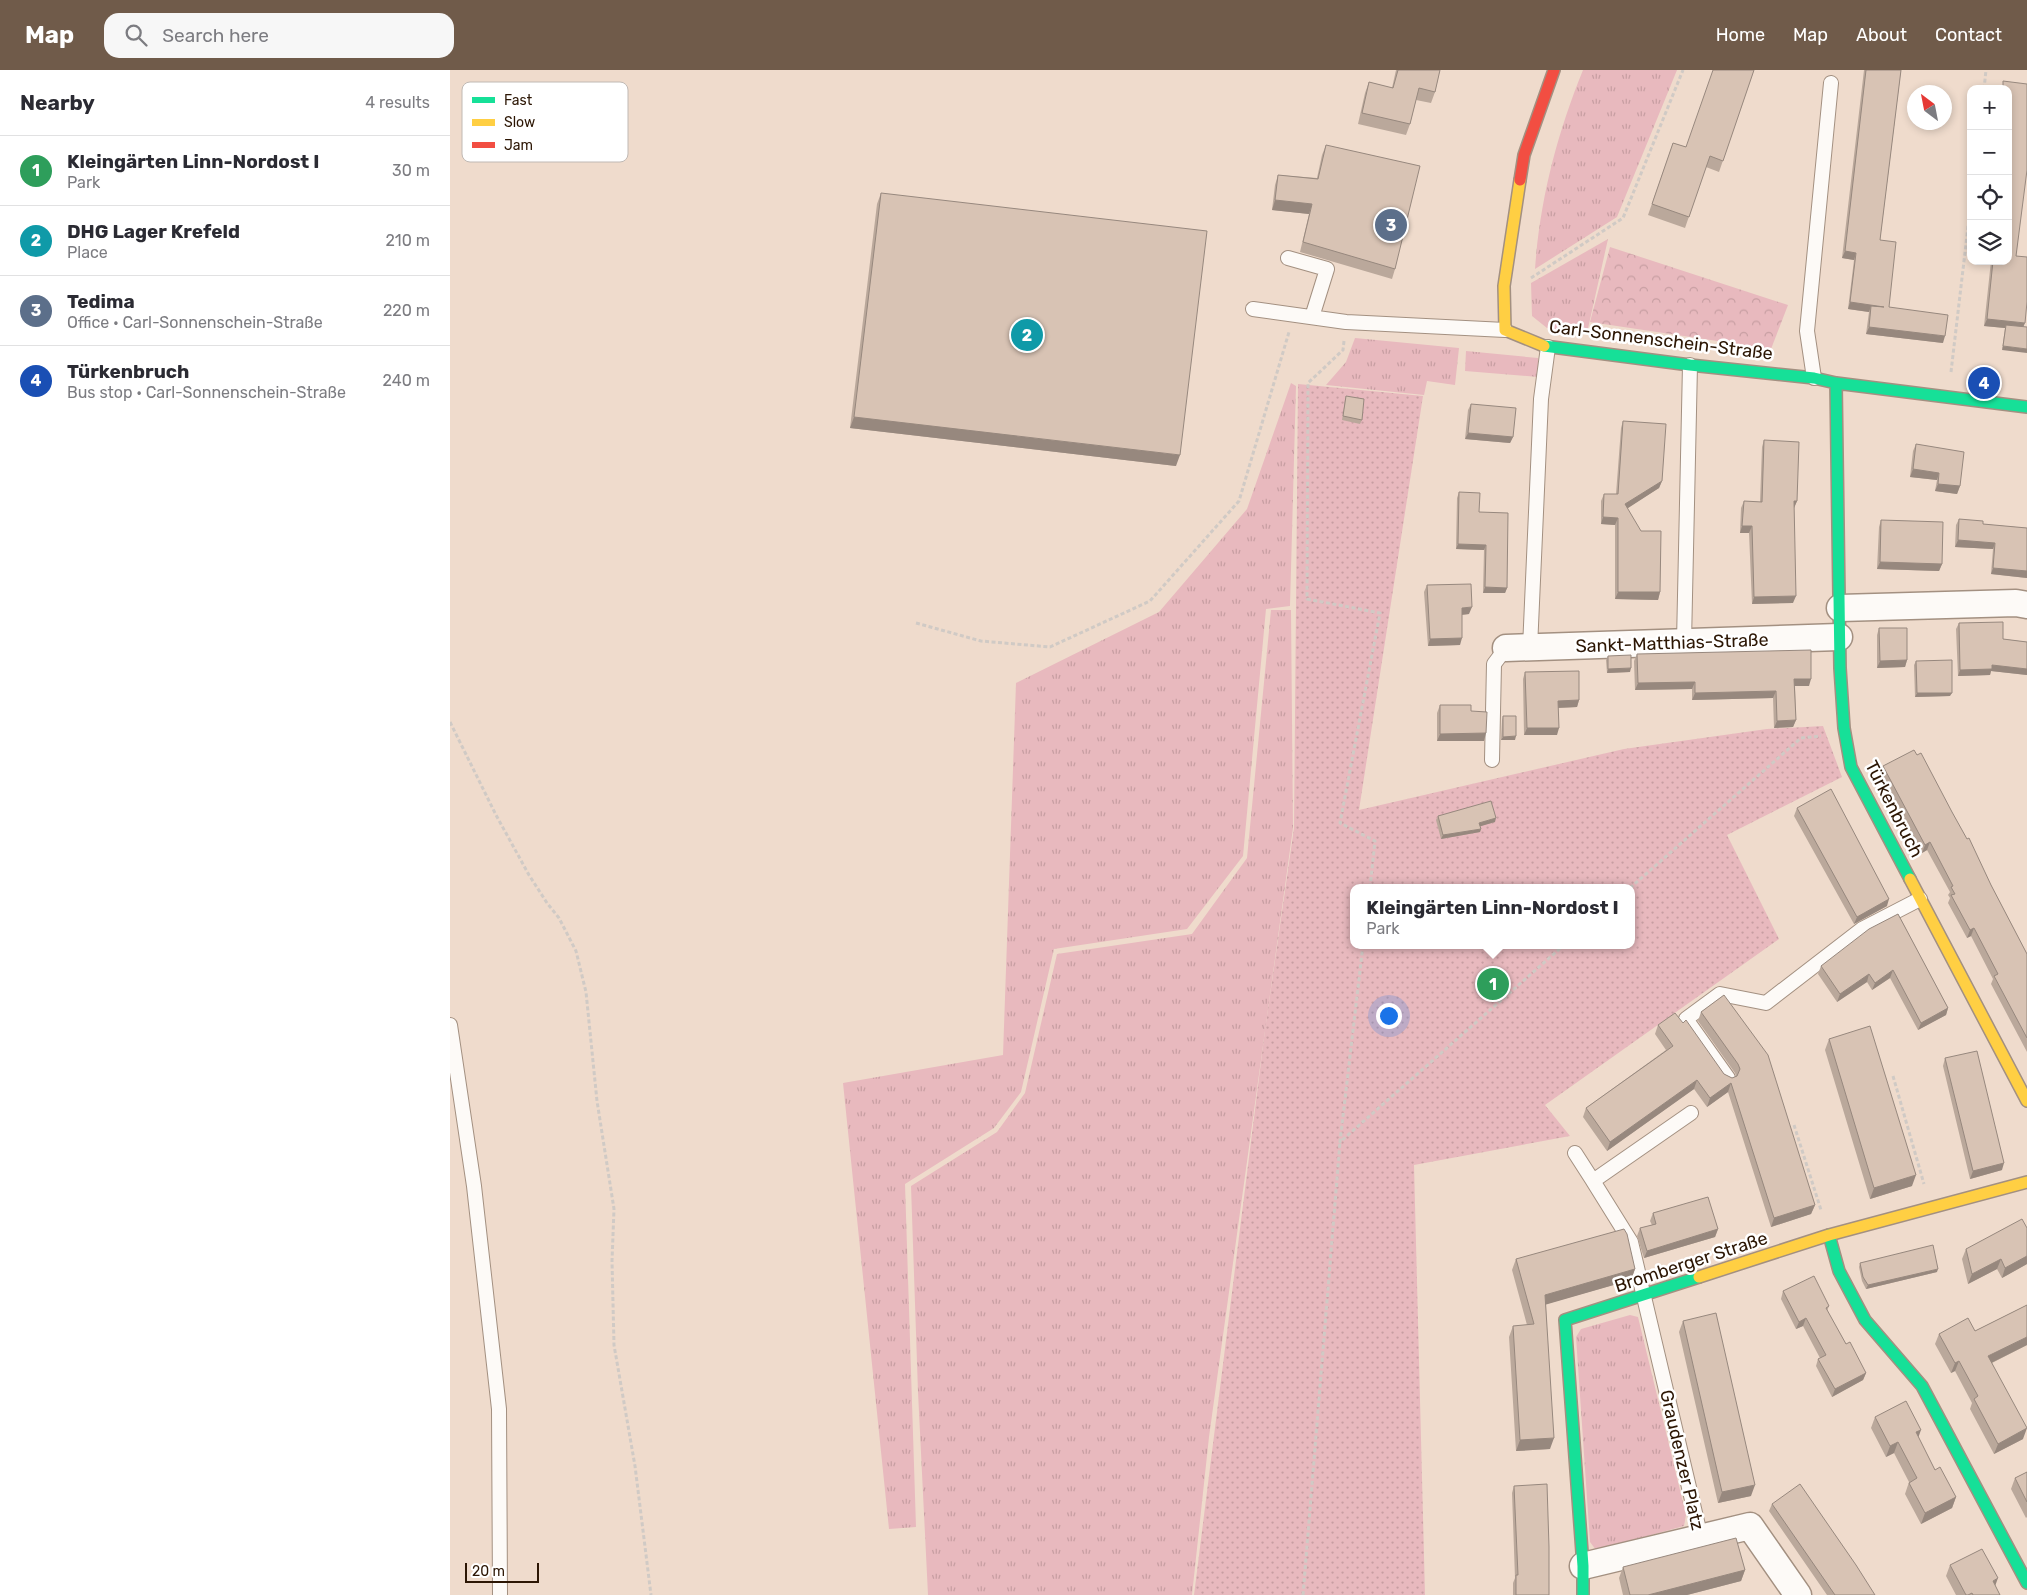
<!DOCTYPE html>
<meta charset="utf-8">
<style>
:root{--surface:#fff;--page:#f7f7f7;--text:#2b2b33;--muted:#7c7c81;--line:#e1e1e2;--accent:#705b4a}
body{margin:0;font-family:Rubik,sans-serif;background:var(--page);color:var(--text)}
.controls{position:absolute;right:15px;top:15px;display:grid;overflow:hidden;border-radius:10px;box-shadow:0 2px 8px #0003}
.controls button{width:45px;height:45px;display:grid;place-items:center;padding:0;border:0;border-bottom:1px solid var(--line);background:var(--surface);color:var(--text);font:25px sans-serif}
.compass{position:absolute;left:1457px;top:15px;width:45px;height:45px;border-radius:50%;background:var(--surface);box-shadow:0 2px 8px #0003;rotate:328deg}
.scale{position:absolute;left:15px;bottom:12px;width:74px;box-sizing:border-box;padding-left:5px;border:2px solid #2c1604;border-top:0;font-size:14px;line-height:18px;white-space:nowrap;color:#2c1604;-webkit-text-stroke:4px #fff;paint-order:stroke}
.you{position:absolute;left:938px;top:945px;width:18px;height:18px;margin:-12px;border:4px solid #fff;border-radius:50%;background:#1a73e8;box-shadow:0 0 0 8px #1a73e833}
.badge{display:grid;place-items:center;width:32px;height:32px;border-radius:50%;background:var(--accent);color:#fff;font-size:16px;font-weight:700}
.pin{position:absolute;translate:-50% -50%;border:2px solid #fff;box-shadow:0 1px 5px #0006}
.popup{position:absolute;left:900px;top:814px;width:285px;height:65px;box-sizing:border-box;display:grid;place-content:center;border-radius:10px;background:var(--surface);filter:drop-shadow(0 1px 4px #0005);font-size:16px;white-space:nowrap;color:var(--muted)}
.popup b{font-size:19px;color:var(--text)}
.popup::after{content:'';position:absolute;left:50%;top:100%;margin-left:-10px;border:10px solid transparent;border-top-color:var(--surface)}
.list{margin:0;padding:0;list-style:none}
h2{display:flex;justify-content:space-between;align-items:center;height:65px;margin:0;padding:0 20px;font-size:21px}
h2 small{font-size:16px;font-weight:400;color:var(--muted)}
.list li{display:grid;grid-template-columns:32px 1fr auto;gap:15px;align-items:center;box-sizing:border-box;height:70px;padding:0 20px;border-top:1px solid var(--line)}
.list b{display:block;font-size:19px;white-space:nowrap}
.list p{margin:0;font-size:16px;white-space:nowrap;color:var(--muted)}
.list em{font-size:16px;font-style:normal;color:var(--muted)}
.icon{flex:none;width:28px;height:28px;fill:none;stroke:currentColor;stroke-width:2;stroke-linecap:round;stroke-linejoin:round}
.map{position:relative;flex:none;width:1577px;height:1525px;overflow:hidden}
header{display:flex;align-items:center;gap:30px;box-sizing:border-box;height:70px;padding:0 25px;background:var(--accent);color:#fff}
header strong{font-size:24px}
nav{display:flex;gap:28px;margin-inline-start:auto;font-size:18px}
.search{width:350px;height:45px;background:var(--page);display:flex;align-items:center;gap:12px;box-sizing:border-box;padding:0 18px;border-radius:15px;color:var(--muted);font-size:19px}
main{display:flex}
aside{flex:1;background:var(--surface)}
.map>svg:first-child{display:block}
.grass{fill:url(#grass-tufts)}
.park{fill:url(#park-crowns)}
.garden{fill:url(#garden-dots);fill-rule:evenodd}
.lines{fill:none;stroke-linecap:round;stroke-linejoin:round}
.lane-casing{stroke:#a39081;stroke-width:16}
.street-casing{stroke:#a39081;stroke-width:29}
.fast-casing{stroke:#a39081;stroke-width:14}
.slow-casing{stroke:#a39081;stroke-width:14}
.jam-casing{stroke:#a39081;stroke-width:14}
.path{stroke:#d0cac5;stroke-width:3;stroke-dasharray:4 2.5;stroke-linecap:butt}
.lane{stroke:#fdfaf7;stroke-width:14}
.street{stroke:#fdfaf7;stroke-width:26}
.fast{stroke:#16e098;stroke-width:11}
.slow{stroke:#ffcf43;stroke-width:11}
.jam{stroke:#f24e42;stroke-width:11}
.wall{fill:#baa89b}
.shaded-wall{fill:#97887e}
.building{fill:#d8c3b4;stroke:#97887e}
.labels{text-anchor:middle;stroke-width:5;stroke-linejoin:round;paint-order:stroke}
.street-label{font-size:18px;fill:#2c1604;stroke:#fff}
.key{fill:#fff;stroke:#c0b9b4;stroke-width:1}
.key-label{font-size:14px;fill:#2c1604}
</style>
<header>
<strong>Map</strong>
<div class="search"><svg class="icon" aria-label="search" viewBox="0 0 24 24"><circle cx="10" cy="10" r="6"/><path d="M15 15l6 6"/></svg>Search here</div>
<nav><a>Home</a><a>Map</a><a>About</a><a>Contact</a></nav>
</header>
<main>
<aside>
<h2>Nearby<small>4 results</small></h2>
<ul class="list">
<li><span class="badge" style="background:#2e9e5b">1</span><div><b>Kleingärten Linn-Nordost I</b><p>Park</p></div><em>30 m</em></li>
<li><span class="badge" style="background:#0f9aa8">2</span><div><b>DHG Lager Krefeld</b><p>Place</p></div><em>210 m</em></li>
<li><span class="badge" style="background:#5c6f8a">3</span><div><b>Tedima</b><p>Office · Carl-Sonnenschein-Straße</p></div><em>220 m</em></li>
<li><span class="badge" style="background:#1a4fb4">4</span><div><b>Türkenbruch</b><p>Bus stop · Carl-Sonnenschein-Straße</p></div><em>240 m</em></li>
</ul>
</aside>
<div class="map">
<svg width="1577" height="1525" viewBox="0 0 1577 1525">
<defs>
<pattern id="grass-tufts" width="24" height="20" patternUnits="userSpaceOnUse" patternTransform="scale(1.25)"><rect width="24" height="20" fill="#e8b9be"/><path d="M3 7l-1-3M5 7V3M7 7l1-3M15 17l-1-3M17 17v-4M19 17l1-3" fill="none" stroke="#c79ea2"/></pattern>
<pattern id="park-crowns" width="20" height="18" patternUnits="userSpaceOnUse" patternTransform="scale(1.25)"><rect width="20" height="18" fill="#e8b9be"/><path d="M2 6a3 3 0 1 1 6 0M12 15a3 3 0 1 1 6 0" fill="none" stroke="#c79ea2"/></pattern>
<pattern id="garden-dots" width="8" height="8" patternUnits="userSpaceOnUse" patternTransform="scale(1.25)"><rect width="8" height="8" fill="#e8b9be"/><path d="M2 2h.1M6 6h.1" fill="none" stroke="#c79ea2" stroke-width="1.8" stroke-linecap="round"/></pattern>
</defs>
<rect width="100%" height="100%" fill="#efdbcc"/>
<path class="grass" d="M1133,0H1227L1167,147L1085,199C1090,129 1107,64 1133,0Z
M1158,169L1137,263L1097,258L1082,246L1081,213Z
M905,268L1009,278L1005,315L977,311L974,325L876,315L896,292Z
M1016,281L1088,288V307L1015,301Z
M841,313L846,316L840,536L816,539L793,786L737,859L604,879L571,1022L544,1058L455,1114L466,1457L439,1459L393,1013L553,985L566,613L709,542L797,439Z
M821,540H841L843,758L759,1367L742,1525H478L468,1322L461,1116L547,1062L575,1023L607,884L742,864L797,788Z
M1180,1245L1188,1247L1236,1445L1234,1456L1146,1480L1140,1472L1126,1267L1131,1259Z"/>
<path class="park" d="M1160,177L1338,235L1321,279L1140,252Z"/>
<path class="garden" d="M848,314L973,326L909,740L1174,679L1317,659L1373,656L1392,707L1277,765L1329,869L1095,1035L1120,1066L964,1095L975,1525H744L815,960L844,758ZM904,818H1182V875H904Z"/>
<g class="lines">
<defs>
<path id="lane" d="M838,188L877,199L862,247
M803,239L896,252L1055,260
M1364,308L1357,261L1381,13
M1234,572L1240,295
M1080,578L1091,329L1098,277
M1042,690L1044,594L1056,578
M0,955L24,1116L49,1339L50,1525
M1278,1008L1236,949L1270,924L1316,933L1412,859L1470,829
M1241,1043L1143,1111L1181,1172L1251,1468
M1125,1083L1143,1111"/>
<path id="street" d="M1390,538L1566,533L1577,535
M1056,578L1389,567
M1133,1496L1300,1456L1348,1525"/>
<path id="fast" d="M1094,276L1240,295L1364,308L1386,313L1577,337
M1386,313L1390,598L1394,658L1401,697L1460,809
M1379,1165L1389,1201L1415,1250L1472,1316L1577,1513
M1133,1525V1496L1115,1250L1249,1207"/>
<path id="slow" d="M1070,110L1054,216L1055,260L1094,276
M1460,809L1577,1031
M1249,1207L1379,1165L1577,1112"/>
<path id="jam" d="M1070,110L1074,85L1104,0"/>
</defs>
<use href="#lane" class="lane-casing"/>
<use href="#street" class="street-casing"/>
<use href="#fast" class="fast-casing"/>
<use href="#slow" class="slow-casing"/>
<use href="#jam" class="jam-casing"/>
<path class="path" d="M1534,19L1536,0
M1081,208L1173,148L1233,0
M894,271L893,280L858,313L857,529L930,543L890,753L925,771L920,818
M1501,302L1521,131
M466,553L531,571L600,577L700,531L789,431L839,262
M0,652L46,745L79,805L97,833L109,848L126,881L136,922L147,1031L164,1139L162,1191L164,1275L185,1396L201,1525
M1180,818L1351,668L1371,666
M913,875L890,1072L1114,875
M1443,1006L1474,1114
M1344,1055L1371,1140
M853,1525L890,1072"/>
<use href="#lane" class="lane"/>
<use href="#street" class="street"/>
<use href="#fast" class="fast"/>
<use href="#slow" class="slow"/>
<use href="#jam" class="jam"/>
</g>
<path class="wall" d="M946,0H990L985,22L981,33L966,30L960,54L956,65L908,54L915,23L919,12L942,18Z
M1304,0L1269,102L1256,97L1235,158L1198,145L1223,73L1236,77Z
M1414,0H1451L1430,170L1439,237L1493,273L1416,264L1419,242L1398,239L1404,190L1392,188Z
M876,75L945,199L942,209L850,182L859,144L822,140L825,115L828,105L867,108L872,85Z
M431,123L726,396L400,358L427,134Z
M1566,186L1577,232L1552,280L1555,258L1534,256L1541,191H1558Z
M896,326L912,350L910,354L892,350L895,330Z
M1021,334L1063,367L1060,373L1015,369L1018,340Z
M1173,351L1212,411L1209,418L1177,438L1210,522L1208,530L1165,529V455L1151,454V431L1154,424H1166L1171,358Z
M1314,370L1347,431L1344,438L1343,533L1302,534L1299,463H1290L1291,438L1294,431L1310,432L1312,377Z
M1466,374L1510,416L1507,424L1485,421L1487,410L1460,407L1463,381Z
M1009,422L1029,442L1057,518L1055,523H1033L1034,480L1006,479L1007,428Z
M1509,449L1533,454L1577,458V508L1541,504L1543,479L1505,477L1506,455Z
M1431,450L1492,494L1489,501L1427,499L1429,457Z
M977,515L1019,544L1012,545L1010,575L978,576L974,522Z
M1509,553L1553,569L1577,572V605L1541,601L1540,605L1508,606L1506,559Z
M1429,558L1457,590L1455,597L1427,598V565Z
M1187,584L1359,616H1345L1346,650L1343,657L1324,658L1323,628L1242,630V619L1185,620L1184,591Z
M1158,586L1180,602L1157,603L1156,590Z
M1466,591L1500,626L1465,627L1464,595Z
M1075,602L1129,630L1127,637L1108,638L1107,665H1074L1073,609Z
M990,635L1021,641L1034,671H987V643Z
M1053,646L1065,670H1051L1052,650Z
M1433,696L1541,815L1577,884V982L1541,914L1543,909L1521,866L1517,868L1498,833L1500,828L1498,825L1500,822L1477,780L1472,783L1430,704Z
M1347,738L1437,836L1404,854L1344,746Z
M988,746L1045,752L1030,756L1031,759L1030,762L991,769L986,750Z
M1448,844L1498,938L1496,945L1468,960L1440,908L1422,920L1417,912L1387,932L1368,904L1371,896Z
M1274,925L1365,1135L1361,1144L1321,1157L1278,1022L1257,1037L1244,1019L1157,1081L1133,1047L1136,1038L1216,980L1205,964L1208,955L1233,953L1274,1004L1282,1008L1286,1006L1285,1003L1248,951L1251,942Z
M1379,969L1462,1116L1420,1129L1375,980Z
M1495,988L1552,1100L1520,1109L1493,996Z
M1203,1143L1268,1159L1265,1167L1194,1188L1187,1166L1190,1158L1202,1155L1200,1151Z
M1577,1158V1194L1552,1208L1547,1199L1518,1214L1512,1189L1516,1179Z
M1066,1189L1185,1199L1181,1210L1096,1234L1100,1379L1066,1381L1059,1267L1063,1256L1077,1255L1062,1200Z
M1410,1193L1487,1202L1416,1219L1412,1211L1409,1197Z
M1333,1221L1379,1236L1377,1241L1396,1274L1416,1303L1413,1310L1382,1327L1366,1296L1368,1289L1370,1288L1353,1256L1346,1259L1331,1229Z
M1577,1235V1275L1542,1293L1573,1369L1544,1384L1520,1339L1522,1333L1505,1301L1501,1303L1485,1274L1489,1264L1525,1261Z
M1233,1251L1301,1426L1268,1433L1229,1262Z
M1425,1347L1468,1367L1485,1400L1506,1427L1502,1438L1471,1454L1455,1424L1459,1412L1444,1383L1436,1387L1421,1358Z
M1577,1402V1447L1576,1448L1561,1419L1565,1408Z
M1064,1416L1099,1525H1063V1513L1065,1508L1062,1423Z
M1322,1434L1425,1525H1377L1319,1441Z
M1500,1495L1545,1515L1550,1525H1506L1496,1506Z
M1173,1497L1295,1500L1291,1511L1237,1525H1173L1169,1508Z"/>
<path class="shaded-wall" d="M825,130L862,134L859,144L822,140Z
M1395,181L1406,183L1404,190L1392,188Z
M1400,232L1434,237L1421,236L1419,242L1398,239Z
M1537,249L1575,253L1572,260L1556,255L1555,258L1534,256Z
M1419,257L1495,266L1493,273L1416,264Z
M1553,276L1577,279V283L1552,280Z
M404,347L730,385L726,396L400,358Z
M1018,363L1063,367L1060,373L1015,369Z
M1463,399L1489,403L1487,410L1460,407Z
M1212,411L1209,418L1172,442L1175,434Z
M1488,414L1510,416L1507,424L1485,421Z
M1344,431H1347L1344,438H1341Z
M1153,447L1168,448L1165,455L1151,454Z
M1292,456H1302L1299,463H1290Z
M1508,470L1545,473L1543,479L1505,477Z
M1008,474L1036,475L1034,480L1006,479Z
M1430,492L1492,494L1489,501L1427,499Z
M1543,498L1577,501V508L1541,504Z
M1035,517L1057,518L1055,523H1033Z
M1168,522H1210L1208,530L1165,529Z
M1346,526L1343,533L1302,534L1304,527Z
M1022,537L1019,544L1009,545L1012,538Z
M1012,568L1010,575L978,576L980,569Z
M1457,590L1455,597L1427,598L1430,591Z
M1542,595L1577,599V605L1541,601L1540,605L1508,606L1510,600Z
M1181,598L1180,602L1157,603L1158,599Z
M1344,609H1361L1359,616H1342Z
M1245,612L1242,619L1185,620L1188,613Z
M1326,621L1323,628L1242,630L1245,623Z
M1467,623H1502L1500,626L1465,627Z
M1129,630L1127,637L1105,638L1108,631Z
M1346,650L1343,657L1324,658L1327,651Z
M1077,658H1109L1107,665H1074Z
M1036,663L1034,671H987L990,664Z
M1066,666L1065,670H1051L1053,667Z
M1046,748L1045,752L1028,757L1029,753Z
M1031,759L1030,762L991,769L993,765Z
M1480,772L1477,780L1472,783L1475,775Z
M1439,829L1437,836L1404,854L1407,847Z
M1524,858L1521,866L1517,868L1520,860Z
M1443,900L1440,908L1422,920L1425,913Z
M1419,904L1417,912L1387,932L1390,924Z
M1498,938L1496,945L1468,960L1471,953Z
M1247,1010L1244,1019L1157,1081L1160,1072Z
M1281,1013L1278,1022L1257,1037L1260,1028Z
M1554,1093L1552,1100L1520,1109L1523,1101Z
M1466,1105L1462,1116L1420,1129L1424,1118Z
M1365,1135L1361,1144L1321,1157L1324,1148Z
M1268,1159L1265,1167L1194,1188L1197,1181Z
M1577,1186V1194L1552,1208L1555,1198Z
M1551,1189L1547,1199L1518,1214L1522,1204Z
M1185,1199L1181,1210L1091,1236L1095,1225Z
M1488,1199L1487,1202L1416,1219L1418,1215Z
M1356,1248L1353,1256L1346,1259L1349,1252Z
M1577,1267V1275L1535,1296L1538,1286Z
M1509,1291L1505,1301L1501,1303L1505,1293Z
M1416,1303L1413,1310L1382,1327L1385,1319Z
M1577,1358L1573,1369L1544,1384L1548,1374Z
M1471,1360L1467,1371L1466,1362Z
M1104,1368L1100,1379L1066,1381L1070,1370Z
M1448,1372L1444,1383L1436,1387L1440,1376Z
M1305,1415L1301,1426L1268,1433L1272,1422Z
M1506,1427L1502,1438L1471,1454L1475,1443Z
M1295,1500L1291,1511L1237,1525H1198Z
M1548,1508L1544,1519L1543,1511Z"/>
<path class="building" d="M948,0H990L985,22L969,18L960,54L912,43L919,12L943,18Z
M1263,0H1304L1273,91L1260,86L1239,147L1202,134L1223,73L1236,77Z
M1416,0H1451L1430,170L1446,172L1439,237L1498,245L1495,266L1419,257L1421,236L1434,237L1400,232L1406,183L1395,181Z
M1553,11L1577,14V100L1566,186L1577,187V232L1575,253L1537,249L1543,191H1558V19H1553Z
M876,75L970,96L945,199L853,172L862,134L825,130L828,105L868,109Z
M431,123L757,161L730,385L404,347Z
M1556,255L1577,257V279L1553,276Z
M896,326L914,329L912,350L893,346Z
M1021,334L1066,338L1063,367L1018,363Z
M1173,351L1216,354L1212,411L1175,434L1191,461H1211L1210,522H1168V448L1153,447L1154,424H1168Z
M1314,370L1349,372L1347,431H1344L1346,526L1304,527L1302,456H1292L1294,431L1312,432Z
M1466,374L1514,382L1510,416L1488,414L1489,403L1463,399Z
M1009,422L1030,423L1029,442L1058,443L1057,518L1035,517L1036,475L1008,474Z
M1509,449L1533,451V454L1577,458V501L1543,498L1545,473L1508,470Z
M1431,450L1493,452L1492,494L1430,492Z
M1021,514L1022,537L1012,538V568L980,569L977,515Z
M1553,552V569L1577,572V599L1542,595V599L1510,600L1509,553Z
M1429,558H1457V590L1430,591Z
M1361,580V609H1344L1346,650L1327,651L1326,621L1245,623V612L1188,613L1187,584Z
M1181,585V598L1158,599V586Z
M1502,590V623H1467L1466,591Z
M1129,601V630L1108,631L1109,658H1077L1075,602Z
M990,635H1021V641L1037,642L1036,663L990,664Z
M1053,646H1066V666L1053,667Z
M1464,680L1467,685L1471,683L1502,742L1517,769L1519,768L1541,815L1577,884V968L1544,906L1548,904L1524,858L1520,860L1501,825L1505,824L1501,817L1503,816L1480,772L1475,775L1433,696Z
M1381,719L1439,829L1407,847L1347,738Z
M1041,731L1046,748L1029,753L1031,759L993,765L988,746Z
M1448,844L1498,938L1471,953L1443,900L1425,913L1419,904L1390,924L1371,896L1419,859Z
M1274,925L1318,985L1365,1135L1324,1148L1281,1013L1260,1028L1247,1010L1160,1072L1136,1038L1223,976L1208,955L1225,943L1233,953L1236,950L1274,1004L1282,1008L1287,1006L1290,999L1288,994L1251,942Z
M1420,956L1466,1105L1424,1118L1379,969Z
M1527,981L1554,1093L1523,1101L1495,988Z
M1258,1127L1268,1159L1197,1181L1190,1158L1206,1154L1203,1143Z
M1572,1149L1577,1158V1186L1555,1198L1551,1189L1522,1204L1516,1179Z
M1174,1159L1177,1164L1185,1199L1095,1225L1104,1368L1070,1370L1063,1256L1084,1254L1066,1189Z
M1483,1175L1488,1199L1418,1215L1413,1207L1410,1193Z
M1364,1206L1379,1236L1376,1238L1396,1274L1400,1272L1416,1303L1385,1319L1368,1289L1376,1285L1356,1248L1349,1252L1333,1221Z
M1577,1235V1267L1538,1286L1577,1358L1548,1374L1524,1329L1528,1326L1509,1291L1505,1293L1489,1264L1518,1248L1525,1261Z
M1266,1243L1305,1415L1272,1422L1233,1251Z
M1456,1331L1471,1360L1466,1362L1485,1400L1490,1397L1506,1427L1475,1443L1459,1413L1467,1408L1448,1372L1440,1376L1425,1347Z
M1577,1402V1432L1565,1408Z
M1097,1414L1099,1477V1525H1066V1505H1068L1064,1416Z
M1350,1414L1406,1495L1425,1525H1385L1322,1434Z
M1286,1468L1295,1500L1198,1525H1180L1173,1497Z
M1532,1479L1548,1508L1543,1511L1550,1525H1523L1522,1523L1518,1525H1516L1500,1495Z"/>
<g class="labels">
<g class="street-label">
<text transform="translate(1211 270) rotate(7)" y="6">Carl-Sonnenschein-Straße</text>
<text transform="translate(1222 573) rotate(-2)" y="6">Sankt-Matthias-Straße</text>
<text transform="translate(1444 739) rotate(63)" y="6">Türkenbruch</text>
<text transform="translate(1241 1192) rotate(-18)" y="6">Bromberger Straße</text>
<text transform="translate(1232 1390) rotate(77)" y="6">Graudenzer Platz</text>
</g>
</g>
<rect x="12" y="12" width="166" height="80" rx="8" class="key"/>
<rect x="22" y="27" width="23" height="6" fill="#16e098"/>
<rect x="22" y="49" width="23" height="7" fill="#ffcf43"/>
<rect x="22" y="72" width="23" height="6" fill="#f24e42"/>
<g class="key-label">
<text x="54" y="35">Fast</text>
<text x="54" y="57">Slow</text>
<text x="54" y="80">Jam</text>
</g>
</svg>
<div class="controls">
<button>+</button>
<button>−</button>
<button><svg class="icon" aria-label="locate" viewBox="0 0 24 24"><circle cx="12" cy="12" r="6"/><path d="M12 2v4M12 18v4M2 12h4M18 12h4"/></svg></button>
<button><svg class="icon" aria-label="layers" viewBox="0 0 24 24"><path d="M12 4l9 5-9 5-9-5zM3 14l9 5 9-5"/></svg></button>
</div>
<svg class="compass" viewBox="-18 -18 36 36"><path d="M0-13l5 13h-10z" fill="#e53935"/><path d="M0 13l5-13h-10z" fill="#7c7c81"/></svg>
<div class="scale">20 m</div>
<div class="you"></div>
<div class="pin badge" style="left:1043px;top:914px;background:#2e9e5b">1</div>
<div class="popup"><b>Kleingärten Linn-Nordost I</b>Park</div>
<div class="pin badge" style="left:577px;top:265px;background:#0f9aa8">2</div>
<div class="pin badge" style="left:941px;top:155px;background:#5c6f8a">3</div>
<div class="pin badge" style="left:1534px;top:313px;background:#1a4fb4">4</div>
</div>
</main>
